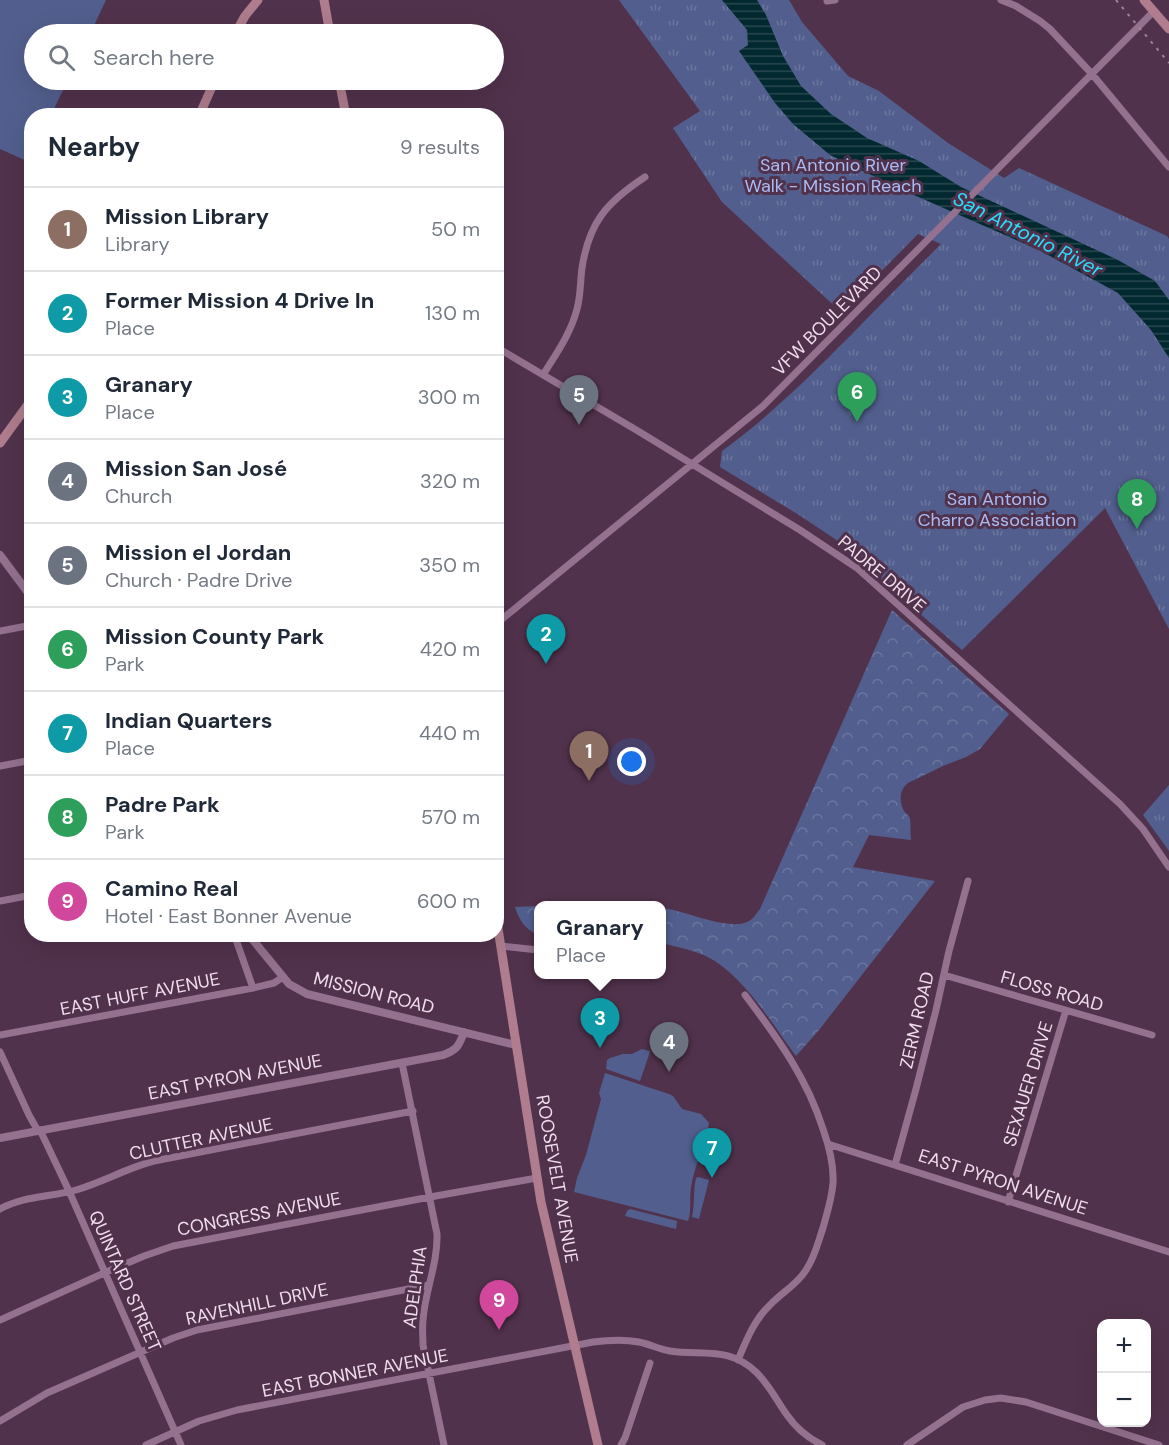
<!DOCTYPE html>
<meta charset="utf-8">
<style>
:root{--surface:#fff;--page:#f2f2f3;--text:#1f2937;--muted:#747a83;--line:#e0e1e3;--accent:#307756}
body{margin:0;font-family:"DM Sans",sans-serif;background:var(--page);color:var(--text)}
.controls{position:absolute;right:18px;bottom:18px;display:grid;overflow:hidden;border-radius:12px;box-shadow:0 6px 24px #0002}
.controls button{width:54px;height:54px;display:grid;place-items:center;padding:0;border:0;border-bottom:2px solid var(--line);background:var(--surface);color:var(--text);font:30px sans-serif}
.you{position:absolute;left:632px;top:762px;width:21px;height:21px;margin:-15px;border:4px solid #fff;border-radius:50%;background:#1a73e8;box-shadow:0 0 0 9px #1a73e833}
.badge{display:grid;place-items:center;width:39px;height:39px;border-radius:50%;background:var(--accent);color:#fff;font-size:20px;font-weight:700}
.pin{position:absolute;translate:-50% -50px;filter:drop-shadow(0 2px 3px #0008)}
.pin::after{content:'';position:absolute;top:32px;width:21px;height:18px;background:inherit;clip-path:polygon(0 0,100% 0,50% 100%)}
.popup{position:absolute;left:534px;top:901px;width:132px;height:78px;box-sizing:border-box;display:grid;place-content:center;border-radius:12px;background:var(--surface);filter:drop-shadow(0 2px 4px #0005);font-size:20px;white-space:nowrap;color:var(--muted)}
.popup b{font-size:22px;color:var(--text)}
.popup::after{content:'';position:absolute;left:50%;top:100%;margin-left:-12px;border:12px solid transparent;border-top-color:var(--surface)}
.list{margin:0;padding:0;list-style:none}
h2{display:flex;justify-content:space-between;align-items:center;height:78px;margin:0;padding:0 24px;font-size:26px}
h2 small{font-size:20px;font-weight:400;color:var(--muted)}
.list li{display:grid;grid-template-columns:39px 1fr auto;gap:18px;align-items:center;box-sizing:border-box;height:84px;padding:0 24px;border-top:2px solid var(--line)}
.list b{display:block;font-size:22px;white-space:nowrap}
.list p{margin:0;font-size:20px;white-space:nowrap;color:var(--muted)}
.list em{font-size:20px;font-style:normal;color:var(--muted)}
.icon{flex:none;width:33px;height:33px;fill:none;stroke:currentColor;stroke-width:2;stroke-linecap:round;stroke-linejoin:round}
.map{position:relative;flex:none;width:1169px;height:1445px;overflow:hidden}
.search{position:absolute;background:var(--surface);box-shadow:0 6px 24px #0002;left:24px;top:24px;width:480px;height:66px;display:flex;align-items:center;gap:15px;box-sizing:border-box;padding:0 21px;border-radius:33px;color:var(--muted);font-size:22px}
.panel{position:absolute;background:var(--surface);box-shadow:0 6px 24px #0002;left:24px;top:108px;width:480px;height:834px;border-radius:24px}
.map>svg:first-child{display:block}
.grass{fill:#525f8e}
.forest{fill:url(#forest-crowns)}
.park{fill:url(#park-tufts)}
.water{fill:url(#water-rules)}
.lines{fill:none;stroke-linecap:round;stroke-linejoin:round}
.minor{stroke:#94718f;stroke-width:7}
.tertiary{stroke:#94718f;stroke-width:8}
.secondary{stroke:#af7d8d;stroke-width:9}
.rail{stroke:#9d8499;stroke-width:2;stroke-dasharray:3 6;stroke-linecap:butt}
.labels{text-anchor:middle;stroke-width:6;stroke-linejoin:round;paint-order:stroke}
.park-label{font-size:18px;fill:#abbcf5;stroke:#51324c}
.street-label{font-size:18px;fill:#f0dded;stroke:#51324c}
.water-label{font-size:20px;font-style:italic;fill:#2adefb;stroke:#51324c}
</style>
<div class="map">
<svg width="1169" height="1445" viewBox="0 0 1169 1445">
<defs>
<pattern id="forest-crowns" width="20" height="18" patternUnits="userSpaceOnUse" patternTransform="scale(1.5)"><rect width="20" height="18" fill="#525f8e"/><path d="M2 6a3 3 0 1 1 6 0M12 15a3 3 0 1 1 6 0" fill="none" stroke="#6b769e"/></pattern>
<pattern id="park-tufts" width="24" height="20" patternUnits="userSpaceOnUse" patternTransform="scale(1.5)"><rect width="24" height="20" fill="#525f8e"/><path d="M3 7l-1-3M5 7V3M7 7l1-3M15 17l-1-3M17 17v-4M19 17l1-3" fill="none" stroke="#6b769e"/></pattern>
<pattern id="water-rules" width="6" height="5" patternUnits="userSpaceOnUse" patternTransform="scale(1.5)"><rect width="6" height="5" fill="#022930"/><path d="M0 2.5h6" fill="none" stroke="#27484e"/></pattern>
</defs>
<rect width="100%" height="100%" fill="#51324c"/>
<path class="grass" d="M0,0H106L90,34H34V80H68L51,115L32,116L31,157L29,162L0,149Z
M642,1049L650,1051V1052L640,1081L606,1069L607,1060L610,1058L623,1054H632Z
M605,1073L669,1094L673,1096L682,1109L701,1114L709,1123C706,1145 694,1165 691,1188C689,1199 692,1209 688,1221L574,1192L577,1178L586,1155L601,1099L599,1093Z
M711,1129L722,1132L713,1164L702,1162Z
M698,1177L709,1180L699,1219L692,1217C695,1203 693,1191 696,1178Z
M630,1209L677,1221L676,1229L625,1216L627,1211Z"/>
<path class="forest" d="M892,610L1009,714L980,749L966,757L943,766L908,783C899,790 899,802 904,811C907,815 909,815 910,819C911,826 910,834 911,840L869,835L853,867L935,881L819,1030L796,1056C772,1024 743,974 706,956C693,950 676,947 662,943V908C684,910 727,931 747,922C753,920 756,914 760,909Z
M538,906V935C525,929 519,920 515,907Z"/>
<path class="park" d="M619,0H789L802,22L848,76L879,91L948,143L1004,178L1019,168L1167,236L1169,239V629L1105,508L1085,528L962,650L881,580L883,571L799,515L720,467L722,451C769,417 810,376 851,335C881,304 911,274 941,244L918,234L841,312L722,202L673,128L700,111Z
M1169,785V851L1143,815Z"/>
<path class="water" d="M722,0H757L766,15L783,56L801,86L831,114L867,138L919,161L961,187L1118,260L1155,281L1169,300V358L1151,330L1118,293L1039,250L898,188L830,155L793,124L775,103L739,51L748,45L747,30Z"/>
<g class="lines">
<path class="minor" d="M1001,0L1016,6L1040,21L1050,29L1092,74L1169,167
M827,1L835,0
M496,347L638,431L800,530L857,568L1120,804L1143,829L1169,867
M543,375C556,354 571,333 577,309C581,294 580,283 582,268C589,222 607,202 645,177
M496,624L763,406L1154,11
M0,631L32,625
M0,766L32,760
M0,901L32,895
M234,934L253,988
M501,946L538,950
M944,975L1152,1035
M0,1035L253,988L274,983L283,977
M0,1052L29,1115L38,1131
M402,1063L437,1234C438,1263 425,1291 423,1320C422,1328 423,1337 423,1345L444,1445
M40,1130L69,1191L181,1445
M828,1144L1169,1252
M895,1165L916,1089L936,1010L949,951L968,881
M1008,1202L1066,1010
M0,1209C23,1196 51,1197 76,1190C103,1182 127,1168 154,1161L413,1111
M0,1320L104,1273L144,1256L173,1246L430,1197L537,1178
M738,1360C746,1341 754,1320 770,1305C782,1292 797,1285 806,1270C815,1257 818,1242 823,1228C827,1213 832,1198 833,1183C834,1165 829,1146 823,1129C807,1078 777,1037 745,995
M0,1421L47,1393L173,1338L197,1330L429,1285
M146,1445L199,1421L237,1410L593,1342C608,1340 623,1339 639,1342C649,1344 659,1349 670,1351C703,1356 730,1346 757,1373C770,1386 777,1401 787,1415C796,1428 808,1438 822,1445
M621,1445L625,1438L650,1363
M907,1445L963,1407L985,1400L1001,1398L1026,1402L1159,1445"/>
<path class="tertiary" d="M0,555L32,598
M248,934L289,984L307,994L516,1045
M0,1138L443,1055C457,1050 459,1046 464,1032"/>
<path class="secondary" d="M324,0L330,34
M1144,0L1169,29
M235,34L245,16L258,0
M339,80L346,116
M199,116L215,80
M0,443L32,399
M496,916L541,1202L598,1445"/>
<path class="rail" d="M1116,0L1169,63"/>
</g>
<g class="labels">
<g class="park-label">
<text x="833" y="171">San Antonio River<tspan x="833" dy="21">Walk - Mission Reach</tspan></text>
<text x="997" y="505">San Antonio<tspan x="997" dy="21">Charro Association</tspan></text>
</g>
<g class="street-label">
<text transform="translate(827 321) rotate(-45)" y="6">VFW BOULEVARD</text>
<text transform="translate(882 574) rotate(40)" y="6">PADRE DRIVE</text>
<text transform="translate(1052 991) rotate(16)" y="6">FLOSS ROAD</text>
<text transform="translate(374 993) rotate(14)" y="6">MISSION ROAD</text>
<text transform="translate(140 994) rotate(-11)" y="6">EAST HUFF AVENUE</text>
<text transform="translate(917 1020) rotate(-77)" y="6">ZERM ROAD</text>
<text transform="translate(235 1077) rotate(-11)" y="6">EAST PYRON AVENUE</text>
<text transform="translate(1028 1084) rotate(-73)" y="6">SEXAUER DRIVE</text>
<text transform="translate(201 1139) rotate(-12)" y="6">CLUTTER AVENUE</text>
<text transform="translate(557 1179) rotate(80)" y="6">ROOSEVELT AVENUE</text>
<text transform="translate(1003 1182) rotate(18)" y="6">EAST PYRON AVENUE</text>
<text transform="translate(259 1214) rotate(-11)" y="6">CONGRESS AVENUE</text>
<text transform="translate(125 1281) rotate(66)" y="6">QUINTARD STREET</text>
<text transform="translate(415 1287) rotate(-82)" y="6">ADELPHIA</text>
<text transform="translate(257 1304) rotate(-12)" y="6">RAVENHILL DRIVE</text>
<text transform="translate(355 1373) rotate(-11)" y="6">EAST BONNER AVENUE</text>
</g>
<g class="water-label">
<text transform="translate(1028 234) rotate(27)" y="7">San Antonio River</text>
</g>
</g>
</svg>
<div class="controls">
<button>+</button>
<button>−</button>
</div>
<div class="you"></div>
<div class="pin badge" style="left:589px;top:781px;background:#8d6e63">1</div>
<div class="pin badge" style="left:546px;top:664px;background:#0f9aa8">2</div>
<div class="pin badge" style="left:600px;top:1048px;background:#0f9aa8">3</div>
<div class="popup"><b>Granary</b>Place</div>
<div class="pin badge" style="left:669px;top:1072px;background:#6b7280">4</div>
<div class="pin badge" style="left:579px;top:425px;background:#6b7280">5</div>
<div class="pin badge" style="left:857px;top:422px;background:#2e9e5b">6</div>
<div class="pin badge" style="left:712px;top:1178px;background:#0f9aa8">7</div>
<div class="pin badge" style="left:1137px;top:529px;background:#2e9e5b">8</div>
<div class="pin badge" style="left:499px;top:1330px;background:#d1479c">9</div>
<div class="search"><svg class="icon" aria-label="search" viewBox="0 0 24 24"><circle cx="10" cy="10" r="6"/><path d="M15 15l6 6"/></svg>Search here</div>
<section class="panel">
<h2>Nearby<small>9 results</small></h2>
<ul class="list">
<li><span class="badge" style="background:#8d6e63">1</span><div><b>Mission Library</b><p>Library</p></div><em>50 m</em></li>
<li><span class="badge" style="background:#0f9aa8">2</span><div><b>Former Mission 4 Drive In</b><p>Place</p></div><em>130 m</em></li>
<li><span class="badge" style="background:#0f9aa8">3</span><div><b>Granary</b><p>Place</p></div><em>300 m</em></li>
<li><span class="badge" style="background:#6b7280">4</span><div><b>Mission San José</b><p>Church</p></div><em>320 m</em></li>
<li><span class="badge" style="background:#6b7280">5</span><div><b>Mission el Jordan</b><p>Church · Padre Drive</p></div><em>350 m</em></li>
<li><span class="badge" style="background:#2e9e5b">6</span><div><b>Mission County Park</b><p>Park</p></div><em>420 m</em></li>
<li><span class="badge" style="background:#0f9aa8">7</span><div><b>Indian Quarters</b><p>Place</p></div><em>440 m</em></li>
<li><span class="badge" style="background:#2e9e5b">8</span><div><b>Padre Park</b><p>Park</p></div><em>570 m</em></li>
<li><span class="badge" style="background:#d1479c">9</span><div><b>Camino Real</b><p>Hotel · East Bonner Avenue</p></div><em>600 m</em></li>
</ul>
</section>
</div>
